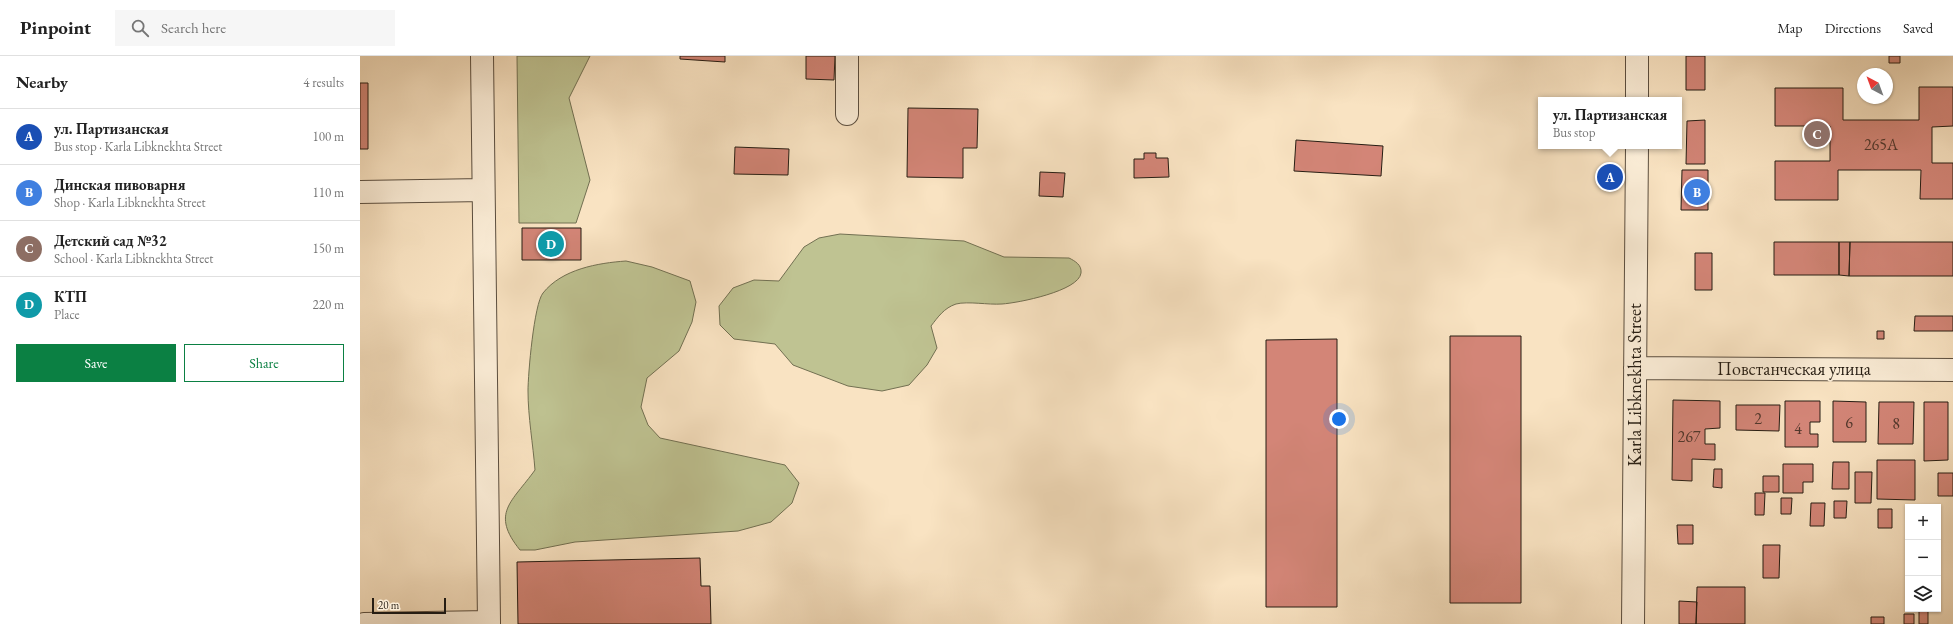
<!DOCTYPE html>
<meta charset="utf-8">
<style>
:root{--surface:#fff;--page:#f6f6f6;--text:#222;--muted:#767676;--line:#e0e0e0;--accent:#0b8043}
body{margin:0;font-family:"EB Garamond",serif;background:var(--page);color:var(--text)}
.controls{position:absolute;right:12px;bottom:12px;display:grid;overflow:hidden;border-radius:0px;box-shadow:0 1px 3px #0004}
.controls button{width:36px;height:36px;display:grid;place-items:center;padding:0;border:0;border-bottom:1px solid var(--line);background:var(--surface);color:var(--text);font:20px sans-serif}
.compass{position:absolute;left:1497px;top:12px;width:36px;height:36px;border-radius:50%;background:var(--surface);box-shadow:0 1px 3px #0004;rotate:319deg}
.scale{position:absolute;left:12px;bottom:10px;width:74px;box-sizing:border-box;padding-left:4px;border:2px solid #261d13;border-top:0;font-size:11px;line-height:14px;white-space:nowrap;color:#261d13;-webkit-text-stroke:3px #fbedd7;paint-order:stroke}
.you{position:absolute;left:979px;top:363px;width:14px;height:14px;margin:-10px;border:3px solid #fff;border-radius:50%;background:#1a73e8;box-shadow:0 0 0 6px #1a73e833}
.badge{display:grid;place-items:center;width:26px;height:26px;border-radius:50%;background:var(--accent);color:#fff;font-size:13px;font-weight:700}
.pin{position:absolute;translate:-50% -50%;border:2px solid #fff;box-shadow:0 1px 4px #0006}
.popup{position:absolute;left:1178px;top:41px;width:144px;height:52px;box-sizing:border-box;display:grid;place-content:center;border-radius:0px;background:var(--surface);filter:drop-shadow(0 1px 3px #0005);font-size:13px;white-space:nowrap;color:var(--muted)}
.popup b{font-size:15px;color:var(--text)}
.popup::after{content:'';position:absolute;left:50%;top:100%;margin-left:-8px;border:8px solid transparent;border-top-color:var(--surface)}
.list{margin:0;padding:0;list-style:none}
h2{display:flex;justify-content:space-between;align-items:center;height:52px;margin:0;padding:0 16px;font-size:17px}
h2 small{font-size:13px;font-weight:400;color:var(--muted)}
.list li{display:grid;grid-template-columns:26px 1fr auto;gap:12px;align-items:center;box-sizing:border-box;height:56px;padding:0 16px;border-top:1px solid var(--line)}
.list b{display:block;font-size:15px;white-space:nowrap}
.list p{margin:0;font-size:13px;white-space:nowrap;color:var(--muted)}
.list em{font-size:13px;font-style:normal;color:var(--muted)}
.actions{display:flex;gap:8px;padding:12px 16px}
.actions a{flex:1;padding:9px 0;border:1px solid var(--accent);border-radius:0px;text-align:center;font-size:14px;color:var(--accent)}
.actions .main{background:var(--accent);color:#fff}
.icon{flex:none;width:22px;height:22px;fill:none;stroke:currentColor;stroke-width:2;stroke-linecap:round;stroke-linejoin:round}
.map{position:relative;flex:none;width:1593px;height:568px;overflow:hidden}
header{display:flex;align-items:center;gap:24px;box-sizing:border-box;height:56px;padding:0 20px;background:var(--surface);border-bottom:1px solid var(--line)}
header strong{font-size:19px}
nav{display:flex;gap:22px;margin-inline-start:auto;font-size:14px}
.search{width:280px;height:36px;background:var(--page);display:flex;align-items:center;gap:10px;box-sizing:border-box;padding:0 14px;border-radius:0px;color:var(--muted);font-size:15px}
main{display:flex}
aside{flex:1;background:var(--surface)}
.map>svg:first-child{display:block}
.green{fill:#bfc392;stroke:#727052}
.building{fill:#d38577;stroke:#261d13}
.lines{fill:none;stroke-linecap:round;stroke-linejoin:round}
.minor-casing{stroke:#5b4e3f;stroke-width:24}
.minor{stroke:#fbedd7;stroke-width:22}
.labels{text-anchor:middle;stroke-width:3.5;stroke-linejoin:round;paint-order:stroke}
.number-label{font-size:16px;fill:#51372c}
.street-label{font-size:18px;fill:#261d13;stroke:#fbedd7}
</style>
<header>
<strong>Pinpoint</strong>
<div class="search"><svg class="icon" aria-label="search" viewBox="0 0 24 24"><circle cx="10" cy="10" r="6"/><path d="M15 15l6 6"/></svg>Search here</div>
<nav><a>Map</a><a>Directions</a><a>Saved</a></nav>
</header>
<main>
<aside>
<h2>Nearby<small>4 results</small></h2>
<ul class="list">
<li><span class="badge" style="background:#1a4fb4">A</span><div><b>ул. Партизанская</b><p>Bus stop · Karla Libknekhta Street</p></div><em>100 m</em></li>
<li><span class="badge" style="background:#3f7fe0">B</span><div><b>Динская пивоварня</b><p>Shop · Karla Libknekhta Street</p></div><em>110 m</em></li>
<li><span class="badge" style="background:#8d6e63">C</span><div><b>Детский сад №32</b><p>School · Karla Libknekhta Street</p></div><em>150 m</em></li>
<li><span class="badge" style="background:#0f9aa8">D</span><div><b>КТП</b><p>Place</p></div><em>220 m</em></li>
</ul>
<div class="actions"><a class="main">Save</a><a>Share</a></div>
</aside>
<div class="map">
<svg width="1593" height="568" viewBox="0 0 1593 568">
<rect width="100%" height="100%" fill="#f9e3c2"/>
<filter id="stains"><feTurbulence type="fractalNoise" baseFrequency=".005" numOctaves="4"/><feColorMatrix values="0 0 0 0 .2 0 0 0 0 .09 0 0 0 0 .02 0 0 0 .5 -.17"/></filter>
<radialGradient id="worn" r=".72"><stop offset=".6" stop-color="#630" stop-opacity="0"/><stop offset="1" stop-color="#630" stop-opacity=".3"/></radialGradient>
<path class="green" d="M157,0H230L209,42L230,124L216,167H159Z
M480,178L604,185L644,201L709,202C715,205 722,209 721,217C719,235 658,247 642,248C628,249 608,245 596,248C584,252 578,261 571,270L577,292L567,309L549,329L522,335L488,330L433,309L415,288L374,283L360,269L359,250L373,232L394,224L419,225L444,191L459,182Z
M266,205L292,211L330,225L336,246L332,266L319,295L287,322L281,351L288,369L300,382L425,409L439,427L432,447L411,466L378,475L215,486L175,494H160C130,457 152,446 175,414C173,388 168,361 168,335C168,318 174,248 183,237C202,213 238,207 266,205Z"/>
<path class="building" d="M320,0H365V6L320,3Z
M446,0H475L474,24L446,23Z
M1326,0H1345V34H1326Z
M1529,0H1540V7H1529Z
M0,27H8V93H0Z
M1559,31H1593V70L1572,71V107H1593V143H1560L1561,114H1478V144H1415V105H1470V70H1415V32H1483V64H1559Z
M548,52L618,53L617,92H603V122L547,121Z
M1345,64V108H1326L1327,65Z
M936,84L1023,90L1021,120L934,115Z
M375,91L429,93L428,119L374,118Z
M784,97H796V102H808L809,121L774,122V103H784Z
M1322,114H1348V154H1321Z
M680,116L705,117L703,141L679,140Z
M162,172H221V204H162Z
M1414,186H1479V219H1414Z
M1479,186H1490L1489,220L1479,219Z
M1490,186H1593V220H1489Z
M1335,197H1352V234H1335Z
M1555,260H1593V275H1554Z
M1517,275H1524V283H1517Z
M1090,280H1161V547H1090Z
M977,283V551H906V284Z
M1313,344L1360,345V372L1345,373V388H1355V404L1332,403V425L1312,424Z
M1425,345H1460V366H1450V378H1458V391H1425Z
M1473,345L1506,346V386H1473Z
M1519,346H1554L1553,388H1518Z
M1564,346H1588V404L1564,405Z
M1376,349H1420L1419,375L1376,374Z
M1517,404H1555V444L1517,443Z
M1473,406H1489V433H1472Z
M1423,408H1453V426H1443V437H1423Z
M1354,413H1362V432L1353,431Z
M1495,416H1512L1511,447H1495Z
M1578,417H1593V440H1578Z
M1403,420H1419V436H1403Z
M1395,437H1405L1404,459H1395Z
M1421,442H1432L1431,458H1421Z
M1474,445H1487L1486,462H1474Z
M1451,447H1465L1464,470H1450Z
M1518,453H1532V472H1518Z
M1317,469H1333V488H1318Z
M1403,489H1420L1419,522H1403Z
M340,502L341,530H350L351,568H158L157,506Z
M1337,531H1385V568H1336Z
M1319,545L1337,546L1336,568H1319Z
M1559,553H1568V568H1559Z
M1544,558H1554V568H1544Z
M1511,561H1524V568H1511Z"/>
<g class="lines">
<defs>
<path id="minor" d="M122,0L129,566
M487,0V58
M1277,44V0
M0,136L123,134
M1275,312L1593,314
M4,568L129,566V568
M1273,568L1277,90"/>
</defs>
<use href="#minor" class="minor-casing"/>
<use href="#minor" class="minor"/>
</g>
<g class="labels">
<g class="number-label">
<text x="1521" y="94">265А</text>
<text x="1398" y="368">2</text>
<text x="1489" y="372">6</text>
<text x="1536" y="373">8</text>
<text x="1438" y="378">4</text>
<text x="1329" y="386">267</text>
</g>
<g class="street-label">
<text x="1434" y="319">Повстанческая улица</text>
<text transform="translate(1275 329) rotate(-90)" y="6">Karla Libknekhta Street</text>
</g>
</g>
<rect width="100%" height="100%" filter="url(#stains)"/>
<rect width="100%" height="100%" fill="url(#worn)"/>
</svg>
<div class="controls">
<button>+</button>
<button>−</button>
<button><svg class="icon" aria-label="layers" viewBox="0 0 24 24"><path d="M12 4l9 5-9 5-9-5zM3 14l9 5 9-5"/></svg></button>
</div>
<svg class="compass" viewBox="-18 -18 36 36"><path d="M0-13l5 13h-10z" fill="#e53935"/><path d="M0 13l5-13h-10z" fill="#767676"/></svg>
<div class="scale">20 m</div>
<div class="you"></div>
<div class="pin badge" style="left:1250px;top:121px;background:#1a4fb4">A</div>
<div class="popup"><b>ул. Партизанская</b>Bus stop</div>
<div class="pin badge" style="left:1337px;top:136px;background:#3f7fe0">B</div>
<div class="pin badge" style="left:1457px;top:78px;background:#8d6e63">C</div>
<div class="pin badge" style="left:191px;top:188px;background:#0f9aa8">D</div>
</div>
</main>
